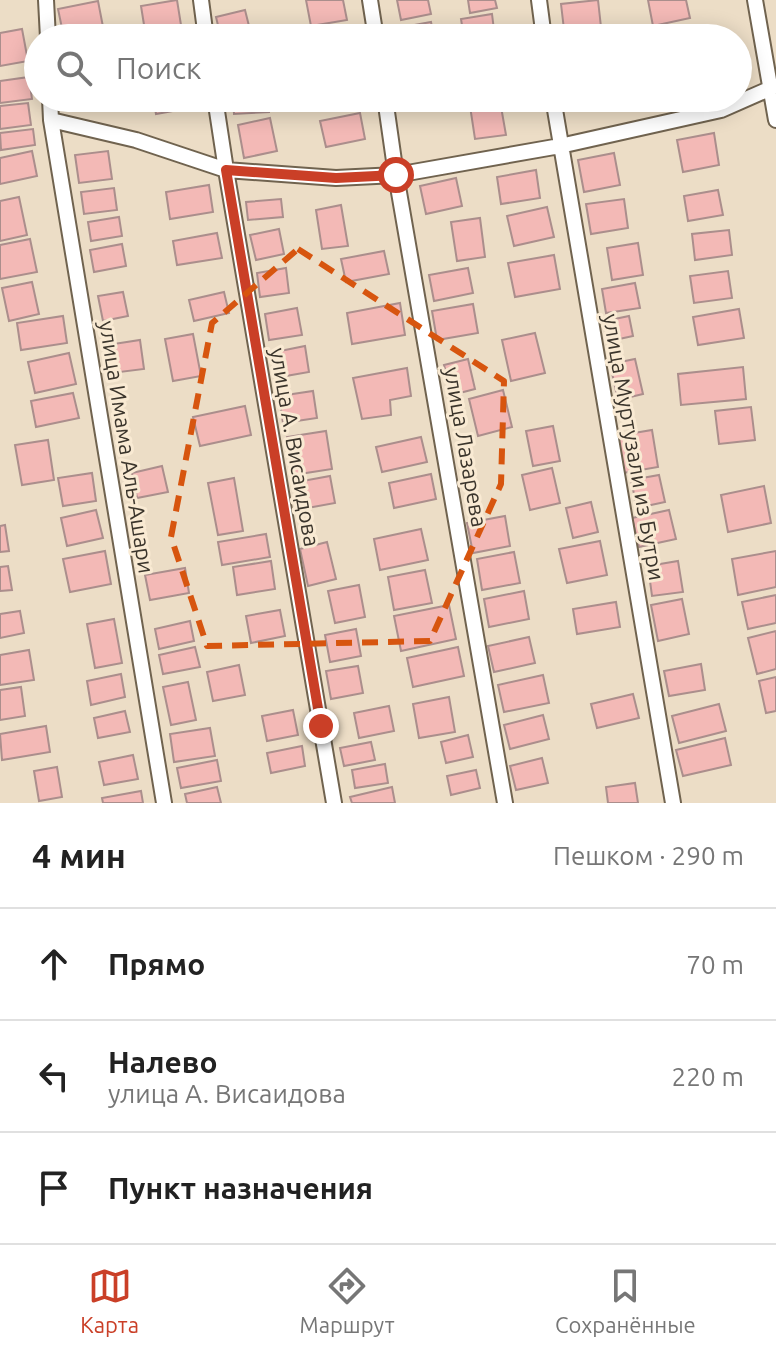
<!DOCTYPE html>
<html lang="ru">
<meta charset="utf-8">
<style>
:root{--surface:#fff;--page:#f6f6f6;--text:#222;--muted:#767676;--line:#e0e0e0;--accent:#ca3f27}
body{margin:0;font-family:Ubuntu,sans-serif;background:var(--page);color:var(--text)}
.stop{position:absolute;width:24px;height:24px;margin:-18px;border:6px solid #ca3f27;border-radius:50%;background:#fff}
.stop.end{background:#ca3f27;border-color:#fff;box-shadow:0 2px 8px #0008}
.list{margin:0;padding:0;list-style:none}
h2{display:flex;justify-content:space-between;align-items:center;height:104px;margin:0;padding:0 32px;font-size:34px}
h2 small{font-size:26px;font-weight:400;color:var(--muted)}
.list li{display:grid;grid-template-columns:52px 1fr auto;gap:24px;align-items:center;box-sizing:border-box;height:112px;padding:0 32px;border-top:2px solid var(--line)}
.list b{display:block;font-size:30px;white-space:nowrap}
.list p{margin:0;font-size:26px;white-space:nowrap;color:var(--muted)}
.list em{font-size:26px;font-style:normal;color:var(--muted)}
.icon{flex:none;width:44px;height:44px;fill:none;stroke:currentColor;stroke-width:2;stroke-linecap:round;stroke-linejoin:round}
.map{position:relative;flex:none;width:776px;height:803px;overflow:hidden}
.search{position:absolute;background:var(--surface);box-shadow:0 4px 20px #0003;left:24px;right:24px;top:24px;height:88px;display:flex;align-items:center;gap:20px;box-sizing:border-box;padding:0 28px;border-radius:44px;color:var(--muted);font-size:30px}
.sheet{height:440px;background:var(--surface)}
nav{display:flex;justify-content:space-around;align-items:center;box-sizing:border-box;height:112px;border-top:2px solid var(--line);background:var(--surface);font-size:22px;color:var(--muted)}
nav a{display:grid;justify-items:center;gap:4px}
nav .on{color:var(--accent)}
.map>svg:first-child{display:block}
.building{fill:#f3b9b6;stroke:#ab8e8c;stroke-width:2}
.lines{fill:none;stroke-linecap:round;stroke-linejoin:round}
.minor-casing{stroke:#70634f;stroke-width:18}
.minor{stroke:#fff;stroke-width:14}
.route{stroke:#ca3f27;stroke-width:10}
.marked{fill:none;stroke:#d7550f;stroke-width:6;stroke-dasharray:16 10;stroke-linejoin:round}
.labels{text-anchor:middle;stroke-width:6;stroke-linejoin:round;paint-order:stroke}
.street-label{font-size:22px;fill:#3b352c;stroke:#f9ead3}
</style>
<div class="map">
<svg width="776" height="803" viewBox="0 0 776 803">
<rect width="100%" height="100%" fill="#ecddc6"/>
<path class="building" d="M177,0L181,25L145,31L141,6Z
M306,0H343L347,20L311,26Z
M397,0H428L431,14L401,20Z
M468,0H495L497,8L470,13Z
M598,0L602,36L565,38L561,4Z
M648,0H686L690,18L653,26Z
M98,1L104,32L74,38H64L58,9Z
M245,10L252,38H221L216,17Z
M492,14L495,38H464L461,19Z
M431,22L434,38H400L398,28Z
M689,26L692,38H655L654,34Z
M22,29L28,61L0,66V33Z
M29,77L32,99L0,103V81Z
M153,98H194L195,107L156,114Z
M233,98H268L269,112L234,114Z
M638,98H674L675,102L640,110Z
M500,101L506,135L475,139L470,106Z
M28,103L31,125L0,129V106Z
M360,113L365,139L326,147L320,121Z
M270,118L277,151L244,158L238,125Z
M33,129L35,145L1,150L0,133Z
M714,133L719,165L683,172L677,140Z
M32,151L37,176L0,184V158Z
M108,151L112,179L79,183L75,155Z
M614,153L620,185L584,192L578,160Z
M536,170L540,198L501,204L497,177Z
M456,178L462,206L426,214L420,186Z
M209,185L213,212L170,219L166,192Z
M114,188L117,210L84,214L81,192Z
M718,190L723,215L688,221L684,196Z
M19,197L27,235L0,241V201Z
M281,199L283,217L248,220L246,202Z
M624,199L628,228L591,234L586,204Z
M341,205L348,246L322,249L316,210Z
M547,207L554,237L514,246L507,216Z
M119,217L122,236L91,241L88,222Z
M480,218L485,257L457,261L451,222Z
M279,229L284,254L256,260L250,235Z
M729,230L732,255L695,260L692,234Z
M217,233L222,258L177,265L173,241Z
M30,239L37,272L0,279V245Z
M638,243L643,275L612,280L607,248Z
M122,244L126,266L94,272L90,250Z
M384,251L389,274L346,282L341,259Z
M554,255L560,289L515,297L508,263Z
M286,268L289,293L260,297L257,273Z
M468,268L473,293L434,301L429,275Z
M728,271L732,298L694,303L690,276Z
M32,282L39,314L9,321L2,288Z
M635,283L640,308L606,313L602,289Z
M123,292L128,316L103,321L98,296Z
M224,292L229,313L194,321L189,300Z
M400,303L405,335L352,344L347,313Z
M473,304L478,333L437,340L432,311Z
M297,308L302,335L269,340L265,314Z
M739,309L744,338L698,345L693,317Z
M63,316L67,343L21,350L17,323Z
M629,316L633,336L610,341L605,321Z
M535,333L545,373L511,381L502,340Z
M193,334L201,376L173,381L165,339Z
M140,340L144,369L112,373L107,345Z
M305,346L309,372L280,377L275,352Z
M69,353L76,384L35,393L28,362Z
M468,359L475,389L452,395L444,365Z
M635,359L643,394L618,400L610,364Z
M743,367L746,399L681,405L678,374Z
M407,368L411,396L390,400L391,415L362,419L353,378Z
M503,390L512,427L478,436L469,399Z
M313,391L317,418L283,423L279,396Z
M73,393L79,418L36,427L31,401Z
M245,406L251,435L200,446L193,417Z
M751,407L755,440L719,444L715,411Z
M553,426L560,461L533,466L526,431Z
M652,430L658,467L623,473L616,436Z
M326,431L332,469L293,475L287,437Z
M421,437L427,462L382,472L376,447Z
M48,440L54,480L22,485L15,445Z
M162,466L168,492L137,498L132,473Z
M552,468L560,503L530,510L522,475Z
M92,473L96,501L63,506L58,478Z
M431,474L436,499L394,508L389,483Z
M659,475L665,502L637,508L631,480Z
M330,476L335,503L302,509L297,482Z
M234,478L243,531L218,535L208,483Z
M764,486L771,523L728,532L721,495Z
M591,502L598,532L573,538L566,508Z
M96,510L103,538L67,546L61,518Z
M669,510L676,539L639,547L632,518Z
M505,516L510,546L473,553L467,523Z
M5,525L9,551L0,552V526Z
M421,529L428,560L380,570L374,539Z
M266,534L270,557L222,565L218,542Z
M600,541L607,575L567,583L559,549Z
M327,542L336,579L308,586L300,549Z
M105,551L111,584L70,592L63,559Z
M776,551V587L738,595L732,559Z
M514,552L520,583L482,590L477,559Z
M271,561L275,589L237,595L233,567Z
M678,561L683,592L652,596L648,566Z
M8,566L12,590L0,591V567Z
M185,568L189,593L150,600L145,575Z
M425,570L432,603L394,610L388,577Z
M359,585L365,617L335,623L328,591Z
M524,591L529,619L489,627L484,599Z
M776,595V623L748,629L742,602Z
M682,599L689,634L658,641L651,605Z
M616,602L620,627L577,634L573,609Z
M449,605L456,639L401,651L394,616Z
M280,610L285,636L251,643L246,616Z
M20,611L24,633L0,638V614Z
M114,619L122,663L95,668L87,624Z
M190,621L194,641L159,649L155,629Z
M356,629L361,656L330,662L325,635Z
M776,631V669L757,674L748,638Z
M529,637L535,663L494,672L488,646Z
M195,647L200,667L163,674L159,655Z
M458,647L464,676L413,687L407,658Z
M29,650L34,680L0,685V655Z
M701,664L705,690L669,696L664,671Z
M239,665L245,695L213,701L207,672Z
M358,666L363,693L331,699L326,671Z
M121,674L125,697L91,705L87,681Z
M543,675L549,703L504,712L498,685Z
M776,677V711L766,713L759,681Z
M188,682L196,720L171,725L163,687Z
M21,687L25,716L0,720V690Z
M633,694L639,718L597,728L591,704Z
M449,697L455,732L419,738L413,704Z
M719,704L726,731L679,743L672,716Z
M389,706L394,731L359,738L354,713Z
M293,710L298,735L267,741L262,716Z
M125,711L130,732L98,738L94,718Z
M543,715L549,739L510,749L504,725Z
M46,726L50,752L2,760L0,734Z
M210,728L215,756L174,762L170,734Z
M468,735L473,757L446,763L441,742Z
M725,738L731,765L683,776L676,750Z
M371,742L375,760L344,766L340,748Z
M302,746L305,766L271,773L267,753Z
M133,755L138,779L104,785L99,762Z
M542,758L548,783L516,790L510,766Z
M217,760L221,781L181,788L177,768Z
M385,764L388,783L355,788L352,770Z
M57,767L62,797L39,801L34,771Z
M476,770L480,788L451,795L447,776Z
M635,783L638,803H608L606,787Z
M217,787L221,803H187L185,794Z
M392,787L395,803H352L350,797Z
M141,791L143,803H103L102,798Z"/>
<g class="lines">
<defs>
<path id="minor" d="M46,0L48,38
M201,0L206,38
M370,0L376,38
M539,0L544,38
M755,0L776,120
M50,98L51,120L164,803
M215,98L226,170L334,803
M385,98L396,175L505,803
M553,98L673,803
M51,120L136,140L226,170L336,178L396,175L560,146L721,110L776,86"/>
</defs>
<use href="#minor" class="minor-casing"/>
<use href="#minor" class="minor"/>
</g>
<g class="lines">
<path class="route" d="M321,726L226,170L336,178L396,175"/>
</g>
<path class="marked" d="M298,249L504,381L501,484L430,641L207,646L171,537L212,323Z"/>
<g class="labels">
<g class="street-label">
<text transform="translate(127 447) rotate(81)" y="8">улица Имама Аль-Ашари</text>
<text transform="translate(295 447) rotate(80)" y="8">улица А. Висаидова</text>
<text transform="translate(466 447) rotate(80)" y="8">улица Лазарева</text>
<text transform="translate(634 447) rotate(80)" y="8">улица Муртузали из Бутри</text>
</g>
</g>
</svg>
<div class="stop" style="left:396px;top:175px"></div>
<div class="stop end" style="left:321px;top:726px"></div>
<div class="search"><svg class="icon" aria-label="search" viewBox="0 0 24 24"><circle cx="10" cy="10" r="6"/><path d="M15 15l6 6"/></svg>Поиск</div>
</div>
<section class="sheet">
<h2>4 мин<small>Пешком · 290 m</small></h2>
<ul class="list">
<li><svg class="icon" aria-label="ahead" viewBox="0 0 24 24"><path d="M12 20V5M6 11l6-6 6 6"/></svg><div><b>Прямо</b></div><em>70 m</em></li>
<li><svg class="icon" aria-label="left" viewBox="0 0 24 24"><path d="M17 20v-9H6M10 6l-5 5 5 5"/></svg><div><b>Налево</b><p>улица А. Висаидова</p></div><em>220 m</em></li>
<li><svg class="icon" aria-label="arrive" viewBox="0 0 24 24"><path d="M6 21V4h12l-3 4 3 4H6"/></svg><div><b>Пункт назначения</b></div></li>
</ul>
</section>
<nav>
<a class="on"><svg class="icon" aria-label="map" viewBox="0 0 24 24"><path d="M3 6l6-2 6 2 6-2v14l-6 2-6-2-6 2zM9 4v14M15 6v14"/></svg>Карта</a>
<a><svg class="icon" aria-label="directions" viewBox="0 0 24 24"><path d="M12 3l9 9-9 9-9-9zM9 14v-3h6M13 9l2 2-2 2"/></svg>Маршрут</a>
<a><svg class="icon" aria-label="saved" viewBox="0 0 24 24"><path d="M7 4h10v16l-5-4-5 4z"/></svg>Сохранённые</a>
</nav>
